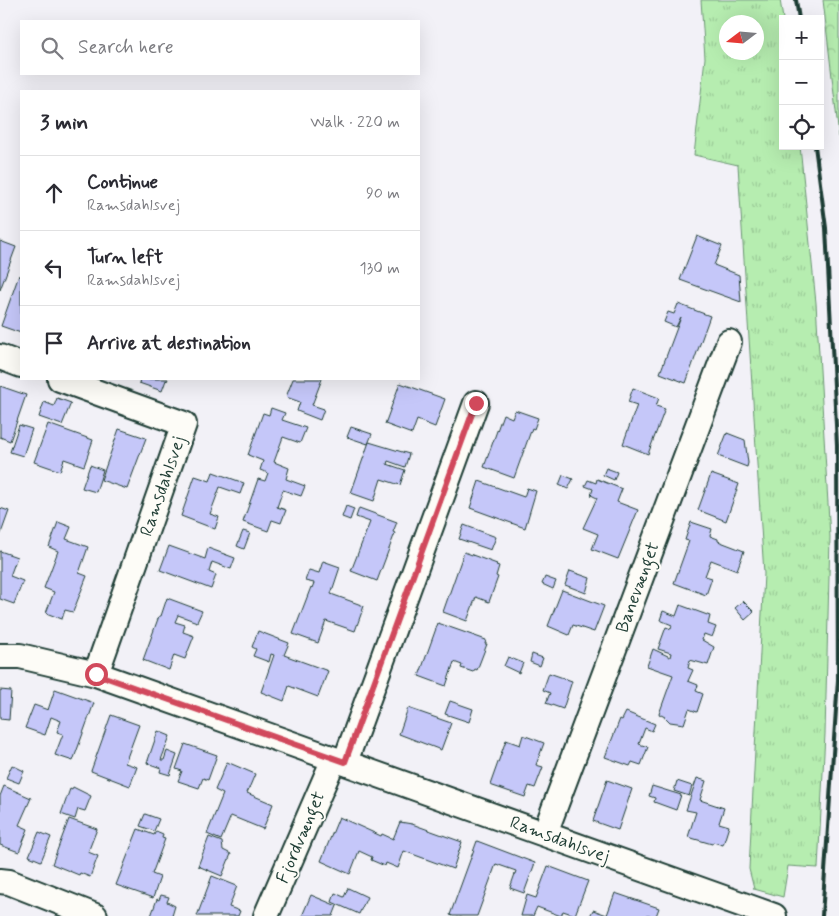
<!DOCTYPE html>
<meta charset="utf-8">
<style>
:root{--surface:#fff;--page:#f7f7f7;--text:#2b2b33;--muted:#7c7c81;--line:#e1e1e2}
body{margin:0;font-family:Mynerve,sans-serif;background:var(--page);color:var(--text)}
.controls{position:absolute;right:15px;top:15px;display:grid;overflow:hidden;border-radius:0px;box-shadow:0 5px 20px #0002}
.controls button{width:45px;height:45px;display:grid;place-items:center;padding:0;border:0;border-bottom:1px solid var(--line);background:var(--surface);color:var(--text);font:25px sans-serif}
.compass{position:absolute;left:719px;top:15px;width:45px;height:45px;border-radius:50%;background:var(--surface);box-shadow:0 5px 20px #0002;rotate:254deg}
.stop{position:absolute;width:15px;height:15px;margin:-11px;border:4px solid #d1495b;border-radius:50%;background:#fff}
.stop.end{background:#d1495b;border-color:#fff;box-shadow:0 1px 5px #0008}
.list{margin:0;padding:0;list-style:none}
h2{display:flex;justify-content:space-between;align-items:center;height:65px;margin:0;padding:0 20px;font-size:21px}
h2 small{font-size:16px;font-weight:400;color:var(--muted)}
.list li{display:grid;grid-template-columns:32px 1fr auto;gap:15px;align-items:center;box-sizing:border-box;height:75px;padding:0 20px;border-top:1px solid var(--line)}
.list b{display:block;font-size:19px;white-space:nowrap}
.list p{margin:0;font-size:16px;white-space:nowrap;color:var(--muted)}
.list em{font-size:16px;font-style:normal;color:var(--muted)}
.icon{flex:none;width:28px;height:28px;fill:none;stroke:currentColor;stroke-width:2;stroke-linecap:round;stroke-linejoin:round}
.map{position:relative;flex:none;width:839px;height:916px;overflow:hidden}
.search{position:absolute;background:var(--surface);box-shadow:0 5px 20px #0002;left:20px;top:20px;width:400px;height:55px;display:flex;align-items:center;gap:12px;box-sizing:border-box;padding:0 18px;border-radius:0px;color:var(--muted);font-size:19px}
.panel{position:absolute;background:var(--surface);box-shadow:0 5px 20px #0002;left:20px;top:90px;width:400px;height:290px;border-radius:0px}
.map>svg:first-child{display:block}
.grass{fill:url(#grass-tufts);stroke:#6a9572;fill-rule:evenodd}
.forest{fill:url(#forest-crowns);stroke:#6a9572}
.building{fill:#c5c7f9;stroke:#1f3d34}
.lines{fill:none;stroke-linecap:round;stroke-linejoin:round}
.street-casing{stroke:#1f3d34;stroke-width:28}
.street{stroke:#fdfcf7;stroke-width:24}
.rail{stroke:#1f3d34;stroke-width:4}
.route{stroke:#d1495b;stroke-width:6}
.labels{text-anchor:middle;stroke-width:4;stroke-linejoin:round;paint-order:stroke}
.street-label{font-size:18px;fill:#1f3d34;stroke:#fdfcf7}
</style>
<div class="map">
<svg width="839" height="916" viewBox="0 0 839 916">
<defs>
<pattern id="grass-tufts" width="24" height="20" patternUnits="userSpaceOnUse" patternTransform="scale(1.25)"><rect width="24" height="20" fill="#b6edb0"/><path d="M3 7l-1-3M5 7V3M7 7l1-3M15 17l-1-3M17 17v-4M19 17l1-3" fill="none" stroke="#9ccc98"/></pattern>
<pattern id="forest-crowns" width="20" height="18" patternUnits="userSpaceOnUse" patternTransform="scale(1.25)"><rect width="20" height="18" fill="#b6edb0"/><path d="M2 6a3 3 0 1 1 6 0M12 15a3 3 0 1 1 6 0" fill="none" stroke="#9ccc98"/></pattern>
</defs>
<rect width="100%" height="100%" fill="#f2f1f7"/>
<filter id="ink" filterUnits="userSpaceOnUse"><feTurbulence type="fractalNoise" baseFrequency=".02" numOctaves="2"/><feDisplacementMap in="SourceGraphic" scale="10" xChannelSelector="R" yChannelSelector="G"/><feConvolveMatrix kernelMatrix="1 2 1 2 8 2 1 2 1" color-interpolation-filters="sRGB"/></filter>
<g filter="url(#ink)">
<path class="grass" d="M701,0H780L783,19V146H800L816,303L830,537L825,734L818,868L788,866L783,897L754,889L749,869L764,574L738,165L694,155L705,58ZM726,22H756V52H726Z"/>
<path class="forest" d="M823,0H839V137Z"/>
<path class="building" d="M697,236L722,246L714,265L739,275L741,302L680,280Z
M0,241L16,247L0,290Z
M19,275L21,276V333L1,326Z
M678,304L710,316L686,383L660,373L681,317L676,327L664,322L668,312L674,314Z
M140,379H168L167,381L166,380L162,391L139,383Z
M293,379H322L312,405L324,409L320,420L297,411L300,402L286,397Z
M400,383L445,399L435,427L417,420L412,434L385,424Z
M0,386L26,395L10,441L0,437Z
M633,388L659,398L656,406L665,409L648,454L623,444L637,405L628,402Z
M57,398L71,403L62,425L39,417L44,402L54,406Z
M271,408L285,413L282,420L306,428L300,443L283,437L274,462L289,468L286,479L305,486L301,496L283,490L277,507L286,510L281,523L272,520L268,531L243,522L258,479L265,481L268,473L260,470L263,461L248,455L263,413L269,415Z
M515,410L538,418L534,429L532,428L514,478L484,467L503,414L512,418Z
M48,424L93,440L84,466L64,459L60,471L34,462Z
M19,425L32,429L23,456L10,452Z
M351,427L372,434L368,444L347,437Z
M119,429L146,438L127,489L101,480Z
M727,433L745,440L748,463L747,467L718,456Z
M369,442L409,454L405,467L388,461L387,464L405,470L400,485L381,479L374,501L351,493Z
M90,465L103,470L96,492L82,488Z
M606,468L617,472L614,480L603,475Z
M213,472L244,483L240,494L220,487L210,514L219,517L215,529L181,516L195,476L210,481Z
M711,474L739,484L726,521L698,510Z
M563,475L573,479L568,489L559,485Z
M597,479L622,489L617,502L638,510L618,559L592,549L598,534L583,528L597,498L591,495L593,489L585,486L588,480L596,483Z
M479,481L524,497L527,488L536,491L525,528L470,508Z
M346,506L354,509L350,520L342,517Z
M0,508L9,511L0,536Z
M359,508L397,522L393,532L395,533L377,581L351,571L370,522L356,517Z
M58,522L71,527L66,539L88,547L79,573L87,576L73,612L65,610L62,619L46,613L54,592L44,588L58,551L49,547Z
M691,522L712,529L710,536L718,539V541L744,551L737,570L711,560L705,576L712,578L706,595L674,583L689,541L685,540Z
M464,525L496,537L491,550L459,539Z
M243,531L250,533L244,549L237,546Z
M169,546L205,559L208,548L235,558L231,569L212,562L209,572L216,575L211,589L160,570Z
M0,551L17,557L10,576L23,581L14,604L0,599Z
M464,552L497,564L496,565L499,566L496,576L498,577L489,602L476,597L467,621L443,612Z
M323,561L340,567L331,594L364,606L355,631L326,621L318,643L293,634L311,587L312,588L314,583L305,581L309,570L319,573Z
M570,571L590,578L586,593L565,585Z
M545,577L556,581L553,589L542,584Z
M562,590L604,606L594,632L573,625L569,635L548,626Z
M167,598L202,611L197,622L178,615L175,622L185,625L183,632L194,636L185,659L174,655L169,670L143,660L159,616H161Z
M743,601L754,612L745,620L735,608Z
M680,605L710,616L708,624L716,627L712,637L704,634L702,640L714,647L708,665L690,660L688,668L693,670L688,681L698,685L696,691L703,694L697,712L689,709L684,724L670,722L665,717L659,714L673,675L647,666L653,649L670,657L671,653L658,649L666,627L671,629L672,625L660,620L663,611L676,616Z
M438,623L486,640L485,644H487L477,670L475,669L473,672L461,668L462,665L454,662L446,686L419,676Z
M258,631L289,643L284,655L328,671L318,697L289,686L284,701L261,692L274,655L271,654L269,662L253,656L256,649L252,647Z
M532,654L543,658L540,666L530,662Z
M508,657L523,663L519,673L504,666Z
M549,673L572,681L563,709L546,703L550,693L543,690Z
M55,689L94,703L73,761L55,755L63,734L57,732L61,721L51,717L45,735L25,728L34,705L48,710Z
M0,690L11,691L9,720L0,719Z
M450,701L473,709L469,722L445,714Z
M408,708L451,723L441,750L399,734Z
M626,712L655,724L652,731L645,728L639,744L648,747L641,765L632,762L630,766L605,757L620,719L622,720Z
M111,715L139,725L125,763L137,767L130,786L91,771Z
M158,731L170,736L161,760H164L167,751L177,755L170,775L160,772L161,768L147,763Z
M523,735L544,743L536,765L543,767L535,788L529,786L525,797L490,785L506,740L520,745Z
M185,744L217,755L208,780L203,778L199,788L178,781L182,771L176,769Z
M227,762L255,774L247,793L273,804L263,829L231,816L221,840L207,834L223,794L215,790Z
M12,765L24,771L19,783L6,778Z
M697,778L706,781L700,800L724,808L719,823L729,826L723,845L713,842L712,844L688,837L696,812L686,810Z
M607,780L632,789L618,830L593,821Z
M677,781L692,786L689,796L674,791Z
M4,786L31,798L19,825L28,829L19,852L0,845V796Z
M652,786L681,795L676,810L654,802L655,798L649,796Z
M73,787L91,796L85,811L78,809L75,819L61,814L70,789L72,790Z
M145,814L159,819L154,831L140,826Z
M339,817L381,836L382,834L393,839L400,822L412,824L462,842L453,869L404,851L398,868L386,863L385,866L371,860L372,857L359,851L350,874L321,861Z
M69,819L97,829L88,852L98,856L90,877L80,873L79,875L52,864Z
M138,829L154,835L156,831L163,834L162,838L165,839L152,874L160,877L153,898L116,885Z
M39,832L51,837L41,861L29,856Z
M209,837L222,842L223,850L231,854L222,876L198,866Z
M477,841L535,863L524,893L510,888L516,871L496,864L477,916H453L450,915Z
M548,866L588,881L575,915L563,911L561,916L537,907L533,916H521L527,895L536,898Z
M212,876L237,886L229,907L240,911L238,916H197Z
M348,888L367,897L359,914L332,902L335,893L344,897Z
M615,893L659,908L656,916H590L593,910L607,915Z
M161,895L169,897L167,902L175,906L172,916H151L157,899L159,900Z
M311,895L337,906L333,916H302Z"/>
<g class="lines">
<defs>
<path id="street" d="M0,357L21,365
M60,379L184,424L96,674
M0,656H20L96,674L774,916
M345,762L476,403
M545,833L729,342
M0,881L9,882L95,916
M266,916L334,759"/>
</defs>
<use href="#street" class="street-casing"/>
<use href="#street" class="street"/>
<path class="rail" d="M796,0L799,19
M815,146L826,228L837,445L838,680L822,916"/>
</g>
</g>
<g class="lines" filter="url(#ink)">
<path class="route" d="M96,674L345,762L476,403"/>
</g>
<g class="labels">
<g class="street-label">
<text transform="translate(162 486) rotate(-71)" y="6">Ramsdahlsvej</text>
<text transform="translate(637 587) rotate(-70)" y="6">Banevænget</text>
<text transform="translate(300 837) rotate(-67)" y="6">Fjordvænget</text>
<text transform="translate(560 839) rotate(20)" y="6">Ramsdahlsvej</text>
</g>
</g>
</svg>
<div class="controls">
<button>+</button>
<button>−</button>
<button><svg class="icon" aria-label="locate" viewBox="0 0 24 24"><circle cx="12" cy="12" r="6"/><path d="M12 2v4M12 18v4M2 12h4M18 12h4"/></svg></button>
</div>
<svg class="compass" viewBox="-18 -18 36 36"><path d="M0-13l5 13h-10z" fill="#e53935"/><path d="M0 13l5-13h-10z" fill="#7c7c81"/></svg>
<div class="stop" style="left:96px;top:674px"></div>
<div class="stop end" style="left:476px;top:403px"></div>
<div class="search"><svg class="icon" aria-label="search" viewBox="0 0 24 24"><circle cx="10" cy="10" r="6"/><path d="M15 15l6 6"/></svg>Search here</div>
<section class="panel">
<h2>3 min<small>Walk · 220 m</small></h2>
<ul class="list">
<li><svg class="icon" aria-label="ahead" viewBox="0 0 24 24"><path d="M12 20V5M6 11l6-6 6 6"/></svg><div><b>Continue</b><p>Ramsdahlsvej</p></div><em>90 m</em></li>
<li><svg class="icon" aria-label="left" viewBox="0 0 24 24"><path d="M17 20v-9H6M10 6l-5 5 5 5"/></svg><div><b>Turn left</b><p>Ramsdahlsvej</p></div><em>130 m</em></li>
<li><svg class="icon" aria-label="arrive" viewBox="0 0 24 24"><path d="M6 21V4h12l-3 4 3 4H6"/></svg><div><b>Arrive at destination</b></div></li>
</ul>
</section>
</div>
